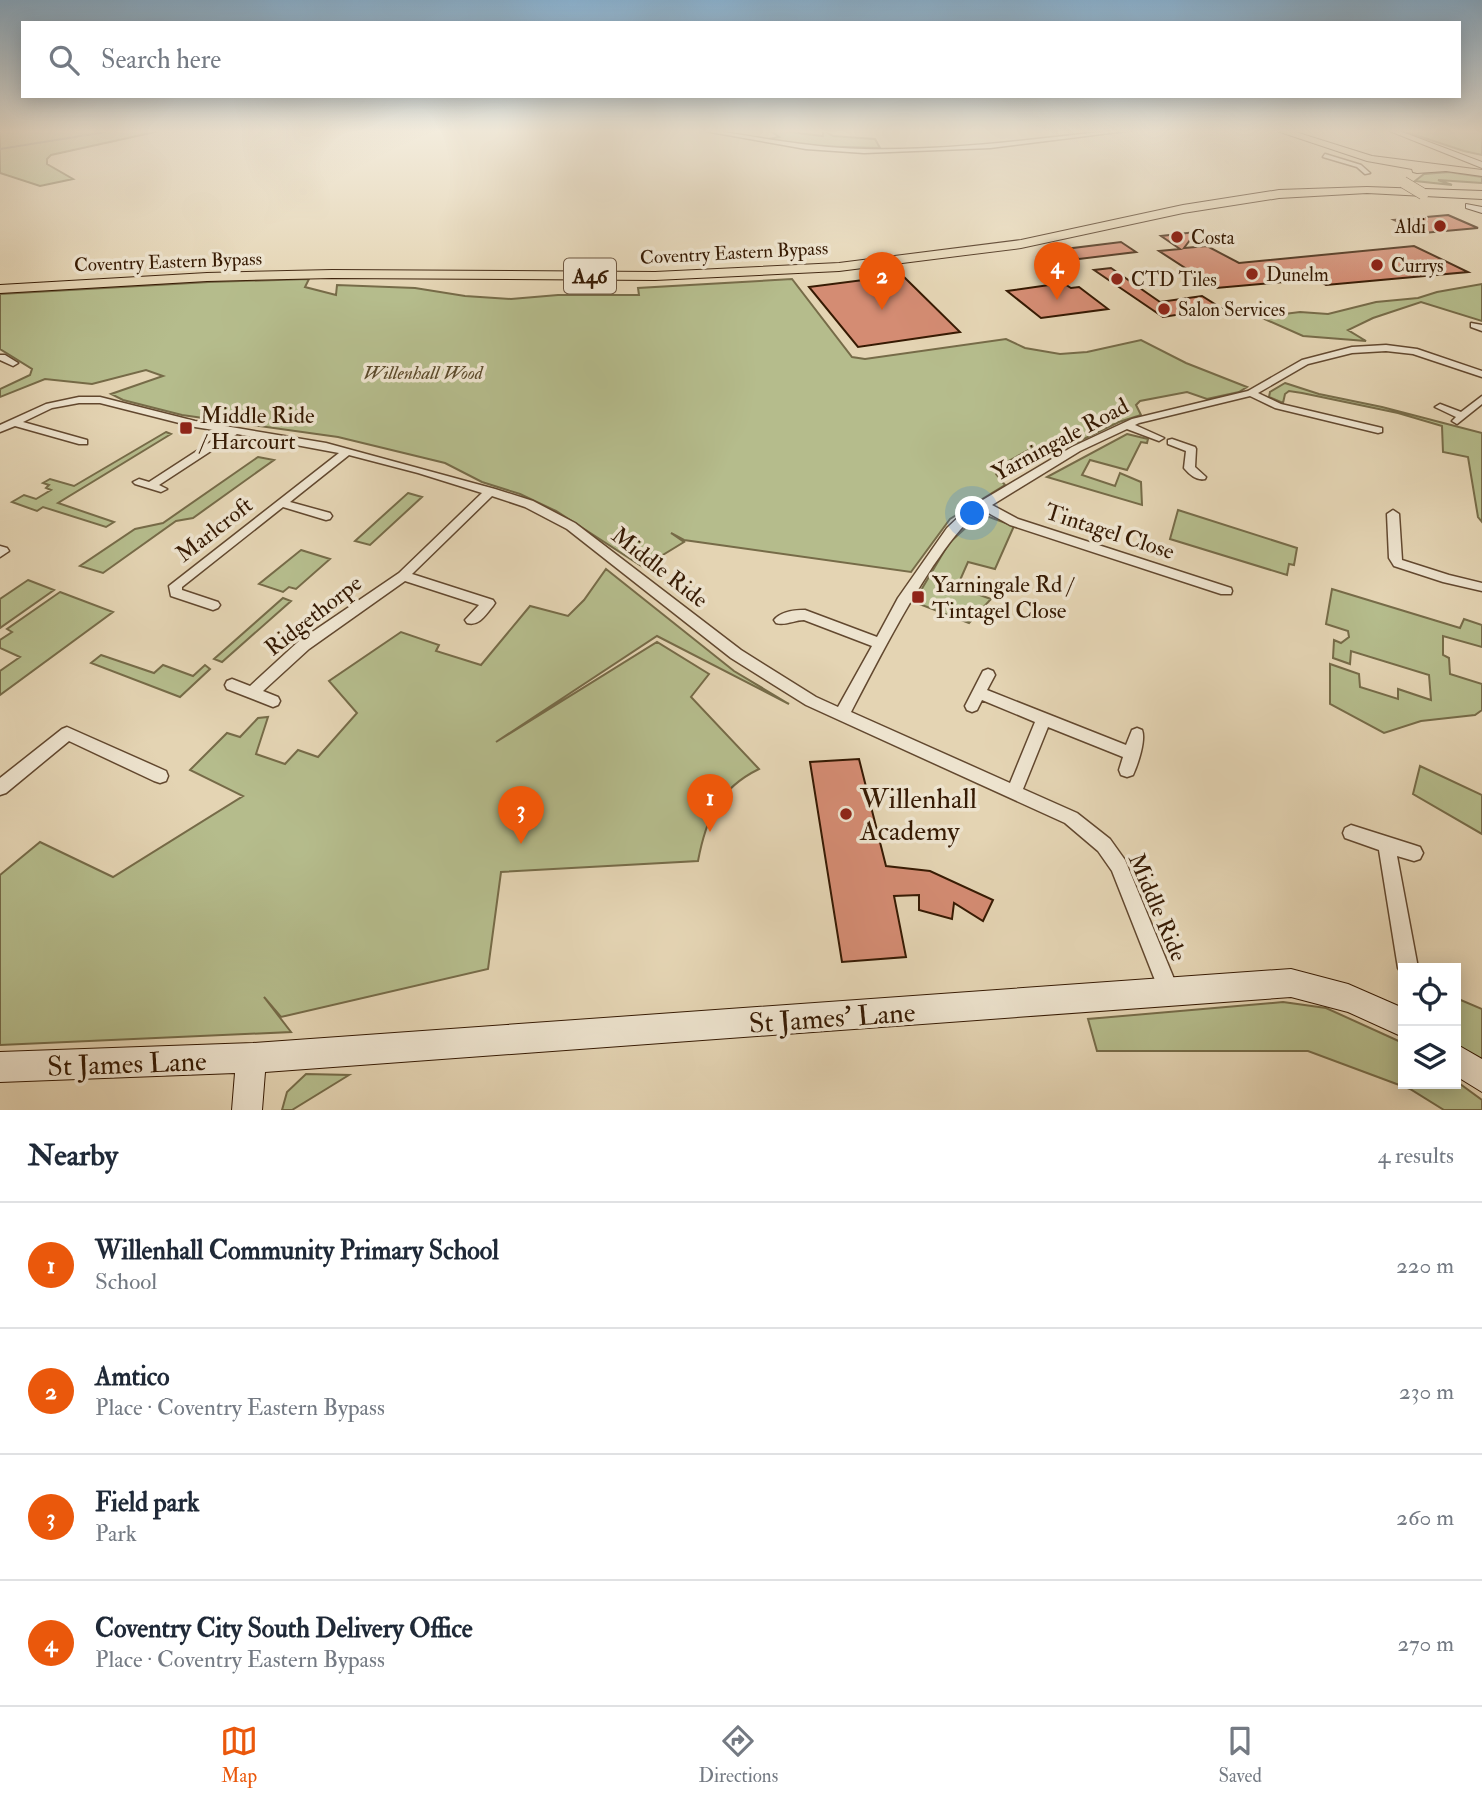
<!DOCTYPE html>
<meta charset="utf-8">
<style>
:root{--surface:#fff;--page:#f2f2f3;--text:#1f2937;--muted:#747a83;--line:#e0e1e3;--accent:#ea580c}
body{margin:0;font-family:"IM FELL Double Pica",serif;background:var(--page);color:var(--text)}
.controls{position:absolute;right:21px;bottom:21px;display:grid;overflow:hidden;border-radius:0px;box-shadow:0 4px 18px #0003}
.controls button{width:63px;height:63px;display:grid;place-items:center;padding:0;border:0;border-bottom:2px solid var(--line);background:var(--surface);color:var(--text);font:35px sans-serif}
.you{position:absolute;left:973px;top:514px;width:24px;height:24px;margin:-18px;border:5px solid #fff;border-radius:50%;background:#1a73e8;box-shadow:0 0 0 10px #1a73e833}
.badge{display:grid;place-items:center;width:46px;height:46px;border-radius:50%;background:var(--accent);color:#fff;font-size:23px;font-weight:700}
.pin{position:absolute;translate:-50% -58px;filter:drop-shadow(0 2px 4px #0008)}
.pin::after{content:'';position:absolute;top:37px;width:24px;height:21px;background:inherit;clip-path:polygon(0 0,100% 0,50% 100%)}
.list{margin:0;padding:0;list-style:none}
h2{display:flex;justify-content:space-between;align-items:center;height:91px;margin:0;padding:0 28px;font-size:30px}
h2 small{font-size:23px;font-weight:400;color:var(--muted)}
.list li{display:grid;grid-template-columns:46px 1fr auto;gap:21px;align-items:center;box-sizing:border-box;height:126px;padding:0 28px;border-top:2px solid var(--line)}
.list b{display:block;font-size:26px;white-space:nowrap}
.list p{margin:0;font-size:23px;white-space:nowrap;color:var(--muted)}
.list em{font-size:23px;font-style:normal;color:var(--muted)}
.icon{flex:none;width:38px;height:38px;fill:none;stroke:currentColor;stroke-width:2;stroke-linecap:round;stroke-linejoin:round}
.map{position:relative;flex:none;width:1482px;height:1110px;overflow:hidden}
.search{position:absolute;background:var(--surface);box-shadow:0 4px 18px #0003;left:21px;right:21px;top:21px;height:77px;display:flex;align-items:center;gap:18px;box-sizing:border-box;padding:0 24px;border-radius:0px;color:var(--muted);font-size:26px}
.sheet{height:595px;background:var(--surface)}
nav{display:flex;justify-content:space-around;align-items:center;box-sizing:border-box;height:98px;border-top:2px solid var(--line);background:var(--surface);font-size:19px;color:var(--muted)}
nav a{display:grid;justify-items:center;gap:4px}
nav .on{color:var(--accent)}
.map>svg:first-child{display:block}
.green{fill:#b5bc8c;stroke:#766b48;stroke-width:2}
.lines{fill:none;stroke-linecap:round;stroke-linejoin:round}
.stream{stroke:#737770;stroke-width:2}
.building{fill:#d48c73;stroke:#361a03;stroke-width:2}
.street-casing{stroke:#62482f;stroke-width:3}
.secondary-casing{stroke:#361a03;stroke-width:2}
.highway-casing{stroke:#361a03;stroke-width:2}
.street{fill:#ede3ce;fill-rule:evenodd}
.secondary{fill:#ede3ce;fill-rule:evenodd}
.highway{fill:#e4d4b3;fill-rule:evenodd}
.highway-bridge-casing{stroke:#361a03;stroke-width:12;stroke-linecap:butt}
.highway-bridge{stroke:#e4d4b3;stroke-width:11}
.poi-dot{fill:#8f2418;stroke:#ede3ce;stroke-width:2.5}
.labels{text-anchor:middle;stroke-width:7;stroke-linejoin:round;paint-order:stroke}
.far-poi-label{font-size:19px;fill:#361a03;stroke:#ede3ce;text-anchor:start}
.far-street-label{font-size:19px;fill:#361a03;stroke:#ede3ce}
.far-park-label{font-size:19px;font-style:italic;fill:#5c4b2c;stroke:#ede3ce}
.shield{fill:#ede3ce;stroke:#6d5640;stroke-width:2}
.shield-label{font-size:21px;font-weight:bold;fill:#361a03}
.poi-label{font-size:23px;fill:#361a03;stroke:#ede3ce;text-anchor:start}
.street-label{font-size:23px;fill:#361a03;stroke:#ede3ce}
.near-poi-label{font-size:28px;fill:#361a03;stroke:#ede3ce;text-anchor:start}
.near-street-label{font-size:28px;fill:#361a03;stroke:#ede3ce}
</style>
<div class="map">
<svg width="1482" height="1110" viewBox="0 0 1482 1110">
<rect width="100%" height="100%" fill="#e4d4b3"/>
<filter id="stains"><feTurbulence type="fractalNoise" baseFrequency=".00286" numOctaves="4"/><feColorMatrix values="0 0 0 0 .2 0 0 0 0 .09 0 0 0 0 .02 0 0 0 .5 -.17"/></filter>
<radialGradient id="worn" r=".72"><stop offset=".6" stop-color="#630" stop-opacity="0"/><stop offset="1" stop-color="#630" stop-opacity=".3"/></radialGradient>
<path class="green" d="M0,130H164L51,155L47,159V164L73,179L40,186L0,173Z
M774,130L823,136V130L833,136L875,139L880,148L810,146L769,139L779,137L771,131Z
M1400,130H1482V155L1464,151Z
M1449,172L1482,177V183L1438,180L1452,185L1415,181L1424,174Z
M309,279L305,287L336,295L337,285L415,288L465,296L511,299L558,295H639L638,288L792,279L852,357L865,359L1006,339L1025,348L1060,354L1087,352L1141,340L1186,363L1247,387L1239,392L1207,399L1187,392L1140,401L1136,405L1141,415L1119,422L1061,450L1034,447L998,467L996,474L1005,485L950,519L911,572L684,540L671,533L684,542L643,567L556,511L520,494L482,482L445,463L338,437L182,415L123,400L111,394L163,376L146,370L92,384L45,379L0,397V389L30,375L32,369L0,349V294L209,282Z
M1482,284V321L1421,302L1373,318L1348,330L1366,341L1303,336L1260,317L1300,312L1328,314L1376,302L1418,298L1437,292Z
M1285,383L1319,394L1382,407L1482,433V522L1478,517L1468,457L1443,452L1442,426L1398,413L1302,393L1289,391L1285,394L1283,403L1269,397L1270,392Z
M166,432L171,434L58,503L114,522L106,527L43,507L37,511L12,502L24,495L36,499L51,490L46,488L49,485L43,483L50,479L74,486Z
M1127,434L1148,439L1147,443L1141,442L1127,470L1090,460L1082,475L1115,486L1120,473L1141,482L1142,505L1047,477Z
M258,457L274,460L193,518L176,521L103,573L80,566L135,529L163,523Z
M408,493L422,497L370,545L355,541Z
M1178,510L1297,548L1294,565L1289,564L1287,575L1170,539Z
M981,514L1014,526L995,569L968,562L957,587L991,599L969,623L914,602L949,543Z
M301,550L330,559L296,589L289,587L283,592L259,584Z
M606,569L734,671L789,704L657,636L496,742L657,642L709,674L691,697L759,769C718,789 706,819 698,861L501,872L488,969L281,1017L264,997L291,1032L0,1045V875L40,842L113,877L243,796L190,770L227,733L240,737L258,718L268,717L256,754L285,764L298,750L318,757L357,713L329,681L401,632L439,645L436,651L481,665L530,606L568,616L584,600Z
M28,580L54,590L0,628V599Z
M1332,589L1460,628L1464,619L1482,625V647L1443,636V655L1449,658L1450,674L1482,684V710L1475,715L1421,721L1384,733L1330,704V664L1359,674L1360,687L1398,699V689L1431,700L1429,675L1351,651L1350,664L1333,658L1334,640L1341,643L1349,637L1348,631L1326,624Z
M60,592L113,612L0,695V671L20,657L0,648V640L12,632L7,629Z
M283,598L291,601L222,662L214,659Z
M101,655L154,673L163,665L193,676L205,665L210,669L180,697L91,663Z
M1420,766L1482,795V834L1413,794Z
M1456,998L1482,1009V1065L1456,1048Z
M1283,1002L1326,1008L1403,1043V1084H1456V1081L1482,1100V1110H1444L1410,1089L1308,1051H1097L1088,1019Z
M306,1074L349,1075L292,1110H282L287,1092Z"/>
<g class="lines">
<path class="stream" d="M0,149L118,130"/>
</g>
<path class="building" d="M1448,215L1478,228L1423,233L1394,220Z
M1196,232L1184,248L1207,246L1239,263L1414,246L1468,272L1326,285L1316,279L1216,288L1159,251L1180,249L1161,236Z
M1121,242L1136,252L1079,259L1065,249Z
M1111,268L1160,302L1202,296L1221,308L1163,317L1094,270Z
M902,275L960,332L858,347L809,287Z
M1063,283L1071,288L1079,287L1108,309L1041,318L1007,291Z
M859,759L886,866L930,871L993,900L983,921L954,903L952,919L919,910V895L894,896L906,957L842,962L810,762Z"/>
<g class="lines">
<defs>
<path id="street" d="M699,130H711C762,138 812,148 864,149C949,151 1034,139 1118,130H1134L990,148L864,153L806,149Z
M1325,154L1361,165L1370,173L1365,174L1357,167L1323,157Z
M1471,323L1482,325V331L1471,327Z
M1386,345L1417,349L1482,371V377L1413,354L1386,351L1352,353L1308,364L1258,393L1281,404L1382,428V432L1378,433L1275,408L1250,396L1139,423L1135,425L1164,438L1159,441L1127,429L1080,451L992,505L1018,519L1231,588L1232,591L1231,594H1221L1010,525L983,510C961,524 948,545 933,566C902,613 877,662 851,712L1010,783L1035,722L982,700L977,710L972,712L967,710L965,706L983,671L988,669L993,671L995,675L987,690L1126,745L1132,730L1137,728L1142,730C1146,740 1138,764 1133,775L1127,777L1121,775L1119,770L1123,757L1048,727L1023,789L1077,813L1110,839L1125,860L1179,991L1176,998L1169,1001L1162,998L1112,871L1098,851L1065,823L806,705L731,658L567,529L525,507L492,496L412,574L493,600L495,603L493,606C486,614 479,627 467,623L465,620L479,605L405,581L309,649L263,691L278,697L280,701L278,705L273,707L227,689L225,685L227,681L232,679L250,686L299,641L399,573L482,493L418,473L349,455L290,502L330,513L332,516L330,519L326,520L283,507L182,587V590L218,602L220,605L218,608L213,610L171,596L169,586L339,453L237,434L159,485L167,489L161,492L135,484L133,482L139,479L149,482L226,432L195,427L100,403H79L52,408L23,422L87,440V444H79L15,426L0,432V425L46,404L79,397H100L195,421L326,443L495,489L533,501L575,523L741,650L816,697L838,707L872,646L804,620C795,620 785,626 776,623L774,620C781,611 794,610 805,610L877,637L898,598L947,528L966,510L1072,447L1132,419L1248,391L1302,360L1352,347Z
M0,355H5L18,363L13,366L0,360Z
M1482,396V404L1457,424L1452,421L1456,417L1435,407L1440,404L1461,412Z
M1172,439L1195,447L1196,449L1195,467L1206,477L1205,479C1197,481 1189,474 1184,468L1186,451L1168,444V440Z
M1393,510L1399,514L1402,560L1449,575L1482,583V591L1443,582L1394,566L1389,558L1387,514Z
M0,546L7,548L9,551L0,557Z
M67,727L166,771L168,776L166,781L160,783L154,781L69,741L6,793L0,795V778L62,729Z
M1351,825L1414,845L1420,847L1423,853L1420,859L1414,861L1397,856L1418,968H1403V976L1398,968L1379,850L1345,838L1343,833L1345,828Z"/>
<path id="secondary" d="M1387,130H1397L1482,162V168Z
M1466,204L1482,207V213L1466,208Z
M1291,969L1348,984L1403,1008V1037L1348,1012L1291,997L265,1072L262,1110H232L235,1073L0,1082V1052L253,1043Z
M1456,1044L1482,1059V1092L1456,1076Z"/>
<path id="highway" d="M1274,130H1289L1372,156L1482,170V176L1446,171L1417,173L1413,172L1412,169L1367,161Z
M1367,187L1482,191V199L1367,193L1279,198L1183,213L1021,248L839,271L655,280L332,278L207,281L0,293V285L207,273L332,270L655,272L839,263L1021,240L1183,205L1279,190Z"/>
</defs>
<use href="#street" class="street-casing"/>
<use href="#secondary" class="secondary-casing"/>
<use href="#highway" class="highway-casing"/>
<use href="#street" class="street"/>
<use href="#secondary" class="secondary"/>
<use href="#highway" class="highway"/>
<defs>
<path id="highway-bridge" d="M1403,182L1423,194"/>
</defs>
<use href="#highway-bridge" class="highway-bridge-casing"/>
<use href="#highway-bridge" class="highway-bridge"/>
</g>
<linearGradient id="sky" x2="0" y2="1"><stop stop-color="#89b4d5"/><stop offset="0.46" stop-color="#f3ecdd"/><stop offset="1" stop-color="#f3ecdd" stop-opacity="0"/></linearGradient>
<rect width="1482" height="285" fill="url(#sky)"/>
<g class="poi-dot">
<circle cx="1440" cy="226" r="7"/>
<circle cx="1177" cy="237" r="7"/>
<circle cx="1377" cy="265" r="7"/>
<circle cx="1252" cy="274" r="7"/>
<circle cx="1117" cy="279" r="7"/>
<circle cx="1164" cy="309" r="7"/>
<rect x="179" y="421" width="14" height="14" rx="3.5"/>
<rect x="911" y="590" width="14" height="14" rx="3.5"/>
<circle cx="846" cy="814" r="7"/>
</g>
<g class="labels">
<g class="far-poi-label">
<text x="1426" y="233" text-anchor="end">Aldi</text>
<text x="1191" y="244">Costa</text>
<text x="1391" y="272">Currys</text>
<text x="1266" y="281">Dunelm</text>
<text x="1131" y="286">CTD Tiles</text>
<text x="1178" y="316">Salon Services</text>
</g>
<g class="far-street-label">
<text transform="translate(734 252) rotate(-3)" y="7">Coventry Eastern Bypass</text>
<text transform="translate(168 261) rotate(-2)" y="7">Coventry Eastern Bypass</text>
</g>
<g class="far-park-label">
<text x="423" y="379">Willenhall Wood</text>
</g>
<rect class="shield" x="564" y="258.5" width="52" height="35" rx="5"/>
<g class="shield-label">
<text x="590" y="283">A46</text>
</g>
<g class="poi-label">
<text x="200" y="423">Middle Ride<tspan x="200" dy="26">/ Harcourt</tspan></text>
<text x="932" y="592">Yarningale Rd /<tspan x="932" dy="26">Tintagel Close</tspan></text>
</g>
<g class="street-label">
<text transform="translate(1060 439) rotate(-28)" y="8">Yarningale Road</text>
<text transform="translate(214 529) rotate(-38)" y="8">Marlcroft</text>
<text transform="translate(1110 531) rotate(18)" y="8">Tintagel Close</text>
<text transform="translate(660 567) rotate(38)" y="8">Middle Ride</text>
<text transform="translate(313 615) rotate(-38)" y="8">Ridgethorpe</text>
<text transform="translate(1158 907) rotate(67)" y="8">Middle Ride</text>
</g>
<g class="near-poi-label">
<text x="860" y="808">Willenhall<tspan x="860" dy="32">Academy</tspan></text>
</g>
<g class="near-street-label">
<text transform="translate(832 1017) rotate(-4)" y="10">St James' Lane</text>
<text transform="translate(127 1063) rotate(-2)" y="10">St James Lane</text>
</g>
</g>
<rect width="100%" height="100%" filter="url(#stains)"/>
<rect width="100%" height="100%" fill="url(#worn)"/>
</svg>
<div class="controls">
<button><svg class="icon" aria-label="locate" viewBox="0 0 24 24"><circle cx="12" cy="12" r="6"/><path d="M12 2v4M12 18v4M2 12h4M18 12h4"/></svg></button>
<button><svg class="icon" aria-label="layers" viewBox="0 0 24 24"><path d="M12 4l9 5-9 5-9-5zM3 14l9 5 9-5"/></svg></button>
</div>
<div class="you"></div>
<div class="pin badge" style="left:710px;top:832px">1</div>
<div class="pin badge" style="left:882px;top:310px">2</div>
<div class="pin badge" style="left:521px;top:844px">3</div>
<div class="pin badge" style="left:1057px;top:300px">4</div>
<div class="search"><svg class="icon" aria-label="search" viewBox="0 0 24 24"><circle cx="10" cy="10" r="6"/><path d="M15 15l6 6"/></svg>Search here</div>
</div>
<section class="sheet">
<h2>Nearby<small>4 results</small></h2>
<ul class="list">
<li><span class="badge">1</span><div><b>Willenhall Community Primary School</b><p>School</p></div><em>220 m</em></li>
<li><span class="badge">2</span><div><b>Amtico</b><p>Place · Coventry Eastern Bypass</p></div><em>230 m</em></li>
<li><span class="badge">3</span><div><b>Field park</b><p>Park</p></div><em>260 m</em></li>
<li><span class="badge">4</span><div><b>Coventry City South Delivery Office</b><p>Place · Coventry Eastern Bypass</p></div><em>270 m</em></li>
</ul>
</section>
<nav>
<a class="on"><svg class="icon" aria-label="map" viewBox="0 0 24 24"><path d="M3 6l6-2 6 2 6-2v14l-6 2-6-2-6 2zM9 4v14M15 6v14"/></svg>Map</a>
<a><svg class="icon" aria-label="directions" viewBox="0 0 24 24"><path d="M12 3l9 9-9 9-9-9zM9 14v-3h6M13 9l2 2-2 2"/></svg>Directions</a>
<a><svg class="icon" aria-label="saved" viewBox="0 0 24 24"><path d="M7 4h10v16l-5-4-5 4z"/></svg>Saved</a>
</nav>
